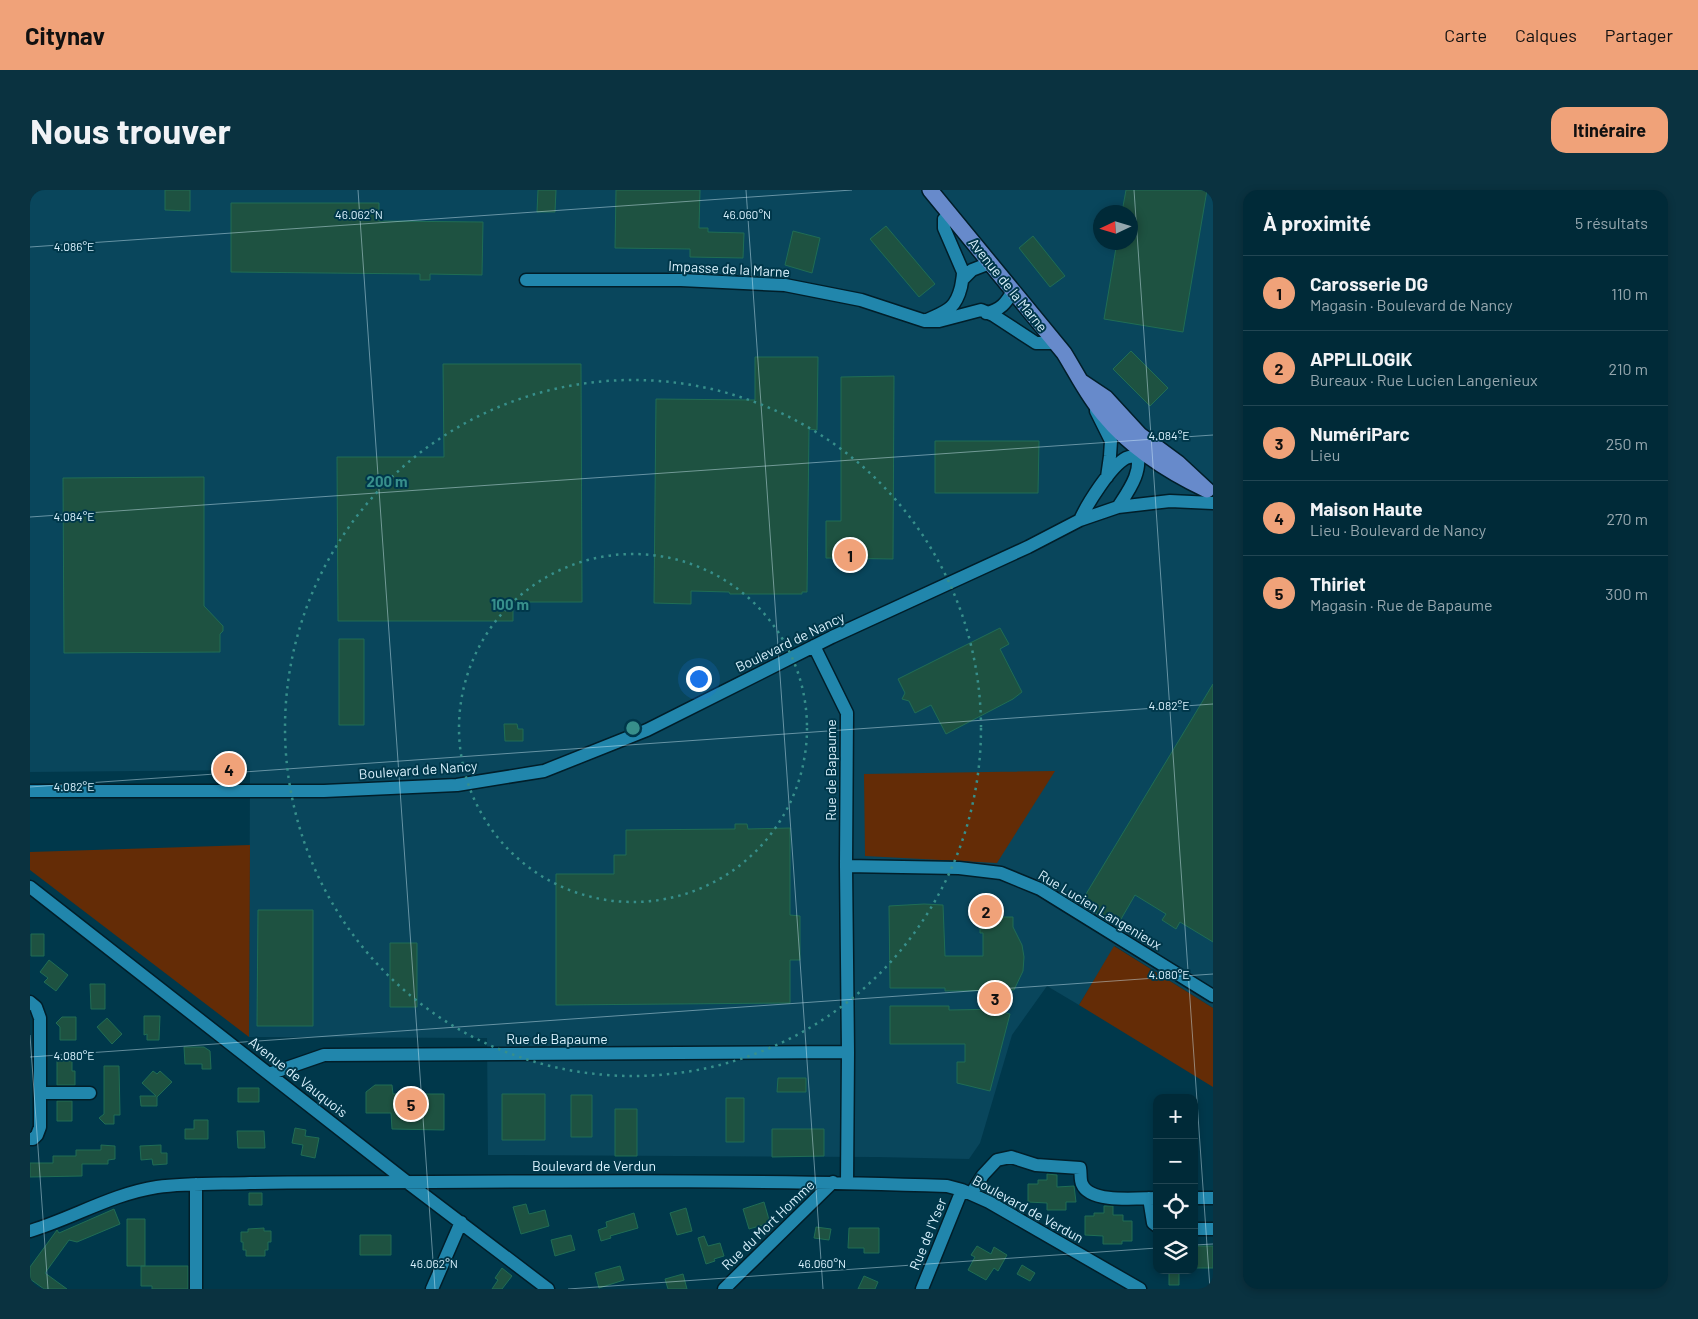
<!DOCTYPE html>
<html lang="fr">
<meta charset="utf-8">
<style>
:root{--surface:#002a38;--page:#0a3240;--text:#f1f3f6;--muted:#95a7ae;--line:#224653;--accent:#f0a279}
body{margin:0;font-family:Barlow,sans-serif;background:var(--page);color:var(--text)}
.controls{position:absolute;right:15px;bottom:15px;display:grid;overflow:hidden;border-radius:10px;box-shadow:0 2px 8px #0003}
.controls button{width:45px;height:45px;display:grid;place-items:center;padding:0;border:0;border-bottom:1px solid var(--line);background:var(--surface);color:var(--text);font:25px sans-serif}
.compass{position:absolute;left:1063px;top:15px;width:45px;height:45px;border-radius:50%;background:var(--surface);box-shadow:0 2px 8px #0003;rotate:266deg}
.you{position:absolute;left:668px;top:488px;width:18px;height:18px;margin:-12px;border:4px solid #fff;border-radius:50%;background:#1a73e8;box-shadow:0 0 0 8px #1a73e833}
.badge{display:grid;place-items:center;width:32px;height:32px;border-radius:50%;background:var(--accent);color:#111;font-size:16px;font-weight:700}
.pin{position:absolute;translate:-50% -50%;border:2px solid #fff;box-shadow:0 1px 5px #0006}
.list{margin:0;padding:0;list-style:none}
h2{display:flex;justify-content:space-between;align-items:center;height:65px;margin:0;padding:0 20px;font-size:21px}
h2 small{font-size:16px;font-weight:400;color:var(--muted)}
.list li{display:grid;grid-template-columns:32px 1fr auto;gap:15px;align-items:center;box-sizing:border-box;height:75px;padding:0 20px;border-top:1px solid var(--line)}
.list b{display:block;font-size:19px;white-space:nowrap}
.list p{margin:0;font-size:16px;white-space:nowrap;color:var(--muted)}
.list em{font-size:16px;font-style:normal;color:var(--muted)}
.icon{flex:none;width:28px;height:28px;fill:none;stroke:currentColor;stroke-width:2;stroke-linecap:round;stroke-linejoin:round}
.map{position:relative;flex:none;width:1183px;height:1099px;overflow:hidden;border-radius:15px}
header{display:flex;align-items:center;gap:30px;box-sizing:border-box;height:70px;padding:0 25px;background:var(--accent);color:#111}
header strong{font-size:24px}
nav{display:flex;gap:28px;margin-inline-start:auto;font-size:18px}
.intro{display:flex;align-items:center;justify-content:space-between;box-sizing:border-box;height:120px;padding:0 30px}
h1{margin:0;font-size:35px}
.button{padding:12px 22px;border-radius:15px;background:var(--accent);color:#111;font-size:18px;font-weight:700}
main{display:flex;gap:30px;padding:0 30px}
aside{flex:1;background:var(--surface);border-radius:15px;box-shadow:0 2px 8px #0003}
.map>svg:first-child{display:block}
.built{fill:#09465c;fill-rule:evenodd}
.green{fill:#642c06}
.building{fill:#1e5241;stroke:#206d55}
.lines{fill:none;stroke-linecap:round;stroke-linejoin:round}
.minor-casing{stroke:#011e29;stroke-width:15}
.major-casing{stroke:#011e29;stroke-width:18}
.minor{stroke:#2186ac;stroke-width:12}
.major{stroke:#678acb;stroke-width:15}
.ticks{fill:none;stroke:#d8f1fd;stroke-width:1;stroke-opacity:0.45}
.ring{fill:none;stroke:#378f8b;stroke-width:2.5;stroke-dasharray:2.5 5}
.labels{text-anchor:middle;stroke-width:4;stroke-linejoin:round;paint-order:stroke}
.street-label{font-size:14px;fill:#d8f1fd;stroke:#00384b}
.ticks-label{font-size:12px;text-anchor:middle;fill:#d8f1fd;stroke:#00384b;stroke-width:4;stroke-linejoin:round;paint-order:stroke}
.centre{fill:#378f8b;stroke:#00384b;stroke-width:2.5}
.ring-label{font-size:15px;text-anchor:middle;font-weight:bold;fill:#378f8b;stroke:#00384b;stroke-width:4;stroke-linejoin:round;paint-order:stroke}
</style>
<header>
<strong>Citynav</strong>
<nav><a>Carte</a><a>Calques</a><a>Partager</a></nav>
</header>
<div class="intro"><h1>Nous trouver</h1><a class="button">Itinéraire</a></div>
<main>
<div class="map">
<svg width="1183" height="1099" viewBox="0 0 1183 1099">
<rect width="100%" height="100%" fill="#00384b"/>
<path class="built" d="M0,0H1183V818L1085,756L1049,815L1017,796L982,845L950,953L939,969L847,967L458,965L457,848L219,847L220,580L0,582ZM1070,22H1100V52H1070Z"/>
<path class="green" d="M1025,581L967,673L835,666L834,584Z
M220,655L219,847L0,680V662Z
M1084,756L1183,818V897L1049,815Z"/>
<path class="building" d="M135,0H160V21L135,20Z
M508,0H526L525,22H507Z
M586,0H670L669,38H678V42L714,43L713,68L660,67V59L585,58Z
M1096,0H1177L1153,142L1074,129L1087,52H1100V22H1092Z
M201,13H349V31L453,32L452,85L400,84V90H390V84L201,82Z
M856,36L905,94L889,107L840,49Z
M763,41L790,48L782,83L755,75Z
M1003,46L1035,86L1020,97L989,58Z
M1101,161L1138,198L1120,216L1083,179Z
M725,167H788L787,240L779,239L777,402H772V404H700L699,402L661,401V414L624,413L626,209L725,210Z
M413,174H551L552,412H483V431H308L307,267H414Z
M864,186L863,369L796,368V331H811V187Z
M905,251H1009L1008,303H905Z
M174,287V416L193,436V441L190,444V462L34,463L33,288Z
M970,438L979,454L970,459L992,502L983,509L916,544L901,515L885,523L879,511L872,509L875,503L868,489Z
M309,449H334V535H309Z
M1183,494V752L1150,732L1146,739L1132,730L1136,724L1105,705L1087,736L1050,714Z
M474,534H487L488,539H493V551H475Z
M705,634H717L718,639L760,638V725L770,726V770H760V813L526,815V684H584V665H596V640L705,639Z
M894,714L913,715L915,766H953V743H950V716L962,720L961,727H983V737L992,755L994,767L993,781L984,800L915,801V798H860L859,716Z
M228,720H283V836H227Z
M1,744H14V766H1Z
M360,753H387V817H360Z
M19,770L38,785L26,801L14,792L18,788L10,782Z
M60,794H75V819H61Z
M860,816H919V820L977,819L976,823L980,824L960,901L927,893V872H935V854H860Z
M114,826H130L129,850H117V844L114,845Z
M32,827H46V850H30V837L26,833Z
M77,828L92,844L82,854L67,837Z
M154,857H174L180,861L181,879H172V874H155Z
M27,871H42V881H45V895H27Z
M74,876H89L90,925H84V934H75L69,928L74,924Z
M123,881L127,884L130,881L142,892L127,907V916H111L110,906H126L112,893Z
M748,888H776V902H747Z
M345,895H362L363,904H414V940L362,939L361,923H336V902Z
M208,898H229V912H208Z
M472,904H515V950H472Z
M541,905H562V947H541Z
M696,908H714V952H696Z
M27,911H42V931H27Z
M585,919H607V966H585Z
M164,930H178V949H155V939H164Z
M265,938L276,940L275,946L289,948L285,968L271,965L273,955L262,953Z
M742,939H794V966L742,967Z
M207,941H234L235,958H208Z
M71,955L85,956V969L78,970V974H52V986L0,987V973H23V966H46V960H71Z
M131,955V963H137V974L123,975L122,969L111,970L110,956Z
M1017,984L1027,985V997L1044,996L1046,1012H1036V1020H1017V1013L998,1012V994H1008V990H1017Z
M219,1003H232V1015H219Z
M734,1012L740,1033L719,1039L713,1019Z
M496,1014L499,1024L515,1020L519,1036L491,1044L483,1017Z
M1074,1016H1083V1025H1093V1031H1102V1051H1092V1054H1073V1046L1055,1045V1026H1064V1023H1074Z
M656,1018L662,1041L647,1045L640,1023Z
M84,1019L90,1034L47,1052L39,1050L15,1083L37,1099H14L0,1089V1077L27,1040L29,1043Z
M604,1023L608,1038L580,1046L581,1048L571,1051L568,1040L577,1037L576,1032Z
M97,1029H115V1076H97Z
M786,1037L801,1039L799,1050L784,1048Z
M234,1038V1041H241V1052H238V1060H235V1066H216V1060H213V1052H211V1042H218V1039Z
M819,1038H849V1063H834V1058H818Z
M330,1045H361V1065H330Z
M541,1045L545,1060L525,1066L521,1050Z
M674,1046L678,1056L690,1053L694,1066L684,1069L685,1071L676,1074L668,1048Z
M947,1056L961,1064L964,1057L977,1065L968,1081L964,1078L956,1090L938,1080L945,1067L941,1065Z
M1164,1056H1183V1078H1164Z
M992,1075L1005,1083L1000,1091L987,1084Z
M111,1076H158V1099H122V1096H111Z
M590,1076L594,1090L569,1098L565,1083Z
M472,1078L482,1086L472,1099H462L468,1090L465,1088Z
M1139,1080H1149V1095H1139Z
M653,1084L657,1099H638L635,1089Z
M834,1086L848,1092L845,1099H828Z"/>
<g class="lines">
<defs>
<path id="minor" d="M920,24L914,29V38L933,82C933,88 932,91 931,97C925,121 915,121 895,131H909L951,120L963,125L1006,153H1026
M934,88L942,80L960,73
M496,90H651L755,95L831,110L895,131
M956,123C971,120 976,113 983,101
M1066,221L1081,251L1080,266L1077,287
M1088,317C1099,300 1114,280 1106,260
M1050,330C1057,314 1081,276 1096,268C1103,265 1115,265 1123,264
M784,456L817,523L816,676L818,862L817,993
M0,601H294L427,595L514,581L617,540L802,447L998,357L1050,330L1088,317L1140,311L1183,313
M816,676L929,678L971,683L1010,699L1183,806
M0,697L377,992L518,1099
M0,812L6,817L10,828V937L7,945L3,949H0
M239,884L294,865L818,862
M10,903H60
M166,994V1099
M941,1004L953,985L967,970L981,967L1006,975L1050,978C1051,983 1050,990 1052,994C1060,1014 1109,1008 1127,1008
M1119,1008L1123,1033L1127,1036
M1164,1008H1183
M1164,1039H1183
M0,1041C43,1028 82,1004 127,997C157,993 189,994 220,993C280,992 341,992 401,992C573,991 745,990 917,996L932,1000L959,1012L1110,1099
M402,1099L431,1032
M694,1099L803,992
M892,1099L932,1000"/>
<path id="major" d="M900,0L1034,163C1047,184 1058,207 1074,225C1101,258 1139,282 1177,300L1148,273L1110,245L1076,208L1052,192"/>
</defs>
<use href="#minor" class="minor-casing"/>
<use href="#major" class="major-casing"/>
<use href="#minor" class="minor"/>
<use href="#major" class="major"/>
</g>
<path class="ticks" d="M328,0L405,1099M716,0L793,1099M1104,0L1180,1099M0,57L822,0M0,327L1183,245M0,597L1183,514M0,845L18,1099M0,867L1183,784M1164,1055L1183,1054M538,1099L1127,1058"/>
<g class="ring">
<circle cx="603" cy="538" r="174"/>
<circle cx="603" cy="538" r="348"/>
</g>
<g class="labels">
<g class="street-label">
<text transform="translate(699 79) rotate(3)" y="5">Impasse de la Marne</text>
<text transform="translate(978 95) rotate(51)" y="5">Avenue de la Marne</text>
<text transform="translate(760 452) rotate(-26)" y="5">Boulevard de Nancy</text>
<text transform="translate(388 580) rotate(-4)" y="5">Boulevard de Nancy</text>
<text transform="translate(801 580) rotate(-90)" y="5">Rue de Bapaume</text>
<text transform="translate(1070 720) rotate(31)" y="5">Rue Lucien Langenieux</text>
<text x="527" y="854">Rue de Bapaume</text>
<text transform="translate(268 887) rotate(38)" y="5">Avenue de Vauquois</text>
<text x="564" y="981">Boulevard de Verdun</text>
<text transform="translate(998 1019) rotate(29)" y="5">Boulevard de Verdun</text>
<text transform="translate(738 1035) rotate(-44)" y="5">Rue du Mort Homme</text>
<text transform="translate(898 1044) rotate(-68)" y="5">Rue de l'Yser</text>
</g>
</g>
<g class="ticks-label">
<text x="717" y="29">46.060°N</text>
<text x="329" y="29">46.062°N</text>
<text x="44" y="61">4.086°E</text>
<text x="1139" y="250">4.084°E</text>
<text x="44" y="331">4.084°E</text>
<text x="1139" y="520">4.082°E</text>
<text x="44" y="601">4.082°E</text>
<text x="1139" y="789">4.080°E</text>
<text x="44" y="870">4.080°E</text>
<text x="404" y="1078">46.062°N</text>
<text x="792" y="1078">46.060°N</text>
</g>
<circle cx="603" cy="538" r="8" class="centre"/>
<g class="ring-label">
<text x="357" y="297">200 m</text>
<text x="480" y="420">100 m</text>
</g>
</svg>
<div class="controls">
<button>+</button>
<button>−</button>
<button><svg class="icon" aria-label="locate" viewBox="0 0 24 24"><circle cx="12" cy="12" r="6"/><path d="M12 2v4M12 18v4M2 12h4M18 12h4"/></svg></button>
<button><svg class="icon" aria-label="layers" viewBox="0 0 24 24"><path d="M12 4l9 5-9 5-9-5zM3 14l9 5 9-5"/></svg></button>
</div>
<svg class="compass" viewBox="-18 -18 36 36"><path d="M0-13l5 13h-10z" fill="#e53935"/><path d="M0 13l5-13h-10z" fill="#95a7ae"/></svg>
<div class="you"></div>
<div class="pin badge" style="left:820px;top:365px">1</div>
<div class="pin badge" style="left:956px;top:721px">2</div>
<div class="pin badge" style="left:965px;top:808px">3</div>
<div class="pin badge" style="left:199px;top:579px">4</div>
<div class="pin badge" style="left:381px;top:914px">5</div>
</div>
<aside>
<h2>À proximité<small>5 résultats</small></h2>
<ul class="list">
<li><span class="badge">1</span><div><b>Carosserie DG</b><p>Magasin · Boulevard de Nancy</p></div><em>110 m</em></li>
<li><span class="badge">2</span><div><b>APPLILOGIK</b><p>Bureaux · Rue Lucien Langenieux</p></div><em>210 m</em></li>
<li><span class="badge">3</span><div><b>NumériParc</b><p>Lieu</p></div><em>250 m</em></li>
<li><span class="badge">4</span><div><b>Maison Haute</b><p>Lieu · Boulevard de Nancy</p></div><em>270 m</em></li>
<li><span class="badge">5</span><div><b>Thiriet</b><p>Magasin · Rue de Bapaume</p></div><em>300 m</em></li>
</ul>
</aside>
</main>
